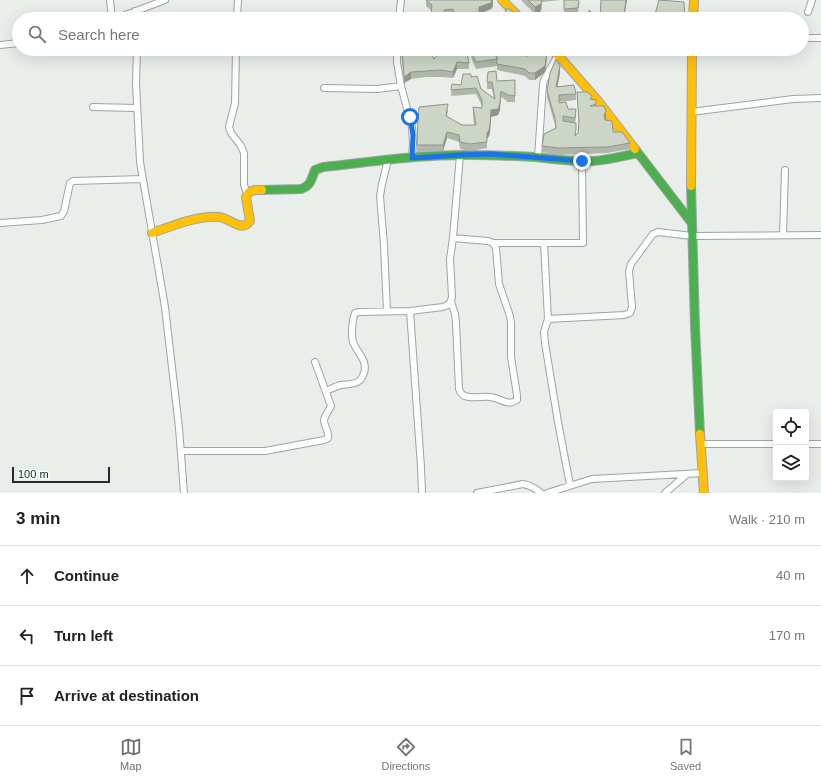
<!DOCTYPE html>
<meta charset="utf-8">
<style>
:root{--surface:#fff;--page:#f6f6f6;--text:#222;--muted:#767676;--line:#e0e0e0;--accent:#6b6f6c}
body{margin:0;font-family:Arial,sans-serif;background:var(--page);color:var(--text)}
.controls{position:absolute;right:12px;bottom:12px;display:grid;overflow:hidden;border-radius:4px;box-shadow:0 4px 16px #0002}
.controls button{width:36px;height:36px;display:grid;place-items:center;padding:0;border:0;border-bottom:1px solid var(--line);background:var(--surface);color:var(--text);font:20px sans-serif}
.scale{position:absolute;left:12px;bottom:10px;width:98px;box-sizing:border-box;padding-left:4px;border:2px solid #272a28;border-top:0;font-size:11px;line-height:14px;white-space:nowrap;color:#272a28;-webkit-text-stroke:3px #f4fdf8;paint-order:stroke}
.stop{position:absolute;width:12px;height:12px;margin:-9px;border:3px solid #1a73e8;border-radius:50%;background:#fff}
.stop.end{background:#1a73e8;border-color:#fff;box-shadow:0 1px 4px #0008}
.list{margin:0;padding:0;list-style:none}
h2{display:flex;justify-content:space-between;align-items:center;height:52px;margin:0;padding:0 16px;font-size:17px}
h2 small{font-size:13px;font-weight:400;color:var(--muted)}
.list li{display:grid;grid-template-columns:26px 1fr auto;gap:12px;align-items:center;box-sizing:border-box;height:60px;padding:0 16px;border-top:1px solid var(--line)}
.list b{display:block;font-size:15px;white-space:nowrap}
.list em{font-size:13px;font-style:normal;color:var(--muted)}
.icon{flex:none;width:22px;height:22px;fill:none;stroke:currentColor;stroke-width:2;stroke-linecap:round;stroke-linejoin:round}
.map{position:relative;flex:none;width:821px;height:493px;overflow:hidden}
.search{position:absolute;background:var(--surface);box-shadow:0 4px 16px #0002;left:12px;right:12px;top:12px;height:44px;display:flex;align-items:center;gap:10px;box-sizing:border-box;padding:0 14px;border-radius:22px;color:var(--muted);font-size:15px}
.sheet{height:232px;background:var(--surface)}
nav{display:flex;justify-content:space-around;align-items:center;box-sizing:border-box;height:56px;border-top:1px solid var(--line);background:var(--surface);font-size:11px;color:var(--muted)}
nav a{display:grid;justify-items:center;gap:2px}
nav .on{color:var(--accent)}
.map>svg:first-child{display:block}
.lines{fill:none;stroke-linecap:round;stroke-linejoin:round}
.street-casing{stroke:#9fa3a1;stroke-width:8}
.fast-casing{stroke:#9fa3a1;stroke-width:10}
.slow-casing{stroke:#9fa3a1;stroke-width:10}
.street{stroke:#fcfcfc;stroke-width:6}
.fast{stroke:#4caf50;stroke-width:8}
.slow{stroke:#ffc107;stroke-width:8}
.wall{fill:#afb7aa}
.shaded-wall{fill:#8f958b}
.building{fill:#ccd5c6;stroke:#8f958b}
.route{stroke:#1a73e8;stroke-width:5}
</style>
<div class="map">
<svg width="821" height="493" viewBox="0 0 821 493">
<rect width="100%" height="100%" fill="#e9eeeb"/>
<g class="lines">
<defs>
<path id="street" d="M110,0L112,19
M135,11L137,19
M808,12L812,0
M115,19L165,0
M237,19L238,0
M399,19L401,0
M802,38H821
M0,45L19,43
M137,49L136,83L140,162L165,307L179,428L184,493
M236,49L235,103L229,127L231,133L241,146L244,153V185L247,193
M397,49V62L401,86L412,127L413,143L412,158
M324,88L377,89L401,86
M93,107L137,108
M691,112L793,99L821,98
M538,157L543,85L544,80L558,55
M0,223L42,220L61,216L64,211L70,183L73,181L143,179
M783,235L785,170
M493,243H583L582,161
M544,243L548,319L544,332L545,343L558,422L570,485
M451,302L455,314L456,323L459,389C461,393 461,395 465,396C472,399 482,396 490,397C502,398 506,407 517,400V395L511,357V323L510,316L499,284L496,248L493,243L488,241L453,238
M387,311L384,245L380,196L382,184L388,160
M410,311L421,467L422,493
M548,319L624,315L630,313L632,307L629,271L631,264L653,234L658,232L692,236L821,235
M326,391C331,389 336,386 341,385C347,384 354,385 359,381C362,379 363,376 364,373C368,360 357,353 353,342C351,334 352,321 355,313L359,312L410,311L443,307C449,305 451,303 452,297L450,259L453,238L460,155
M700,444H776
M806,444H821
M181,451H265L324,440L328,438C329,431 325,428 324,421C324,416 329,411 331,406L315,362
M477,493L523,484C530,485 535,488 541,493
M547,493L592,479L703,473
M665,493L686,475"/>
<path id="fast" d="M635,149L691,222
M691,186L695,326L700,434
M262,190L301,189C312,185 311,179 315,170L323,167C372,162 422,154 472,155C493,155 514,156 535,157C554,159 574,162 593,161C608,160 623,156 638,153"/>
<path id="slow" d="M502,0L521,19
M693,19L694,0
M551,49L558,55L598,101L635,149
M691,186L692,49
M152,233C172,226 198,215 219,217C230,218 241,233 250,221L246,197L249,192L255,190H262
M700,434L704,493"/>
</defs>
<use href="#street" class="street-casing"/>
<use href="#fast" class="fast-casing"/>
<use href="#slow" class="slow-casing"/>
<use href="#street" class="street"/>
<use href="#fast" class="fast"/>
<use href="#slow" class="slow"/>
</g>
<path class="wall" d="M426,0H493V6L491,9L479,14V19H453V15L446,16V19L431,15L432,11L426,6Z
M521,0H561L542,2L541,11L535,14Z
M579,2L578,15H568L573,19H545V14L556,17L564,15V9Z
M655,14L685,19H655Z
M401,49H430L434,59L462,49L461,53L469,63V69H457L453,78L441,77H427L411,79L404,83Z
M470,49H481L482,51L497,59L496,49H541L542,54L547,60L545,72L535,80H529L525,76L497,70V66L476,69L472,60Z
M560,73L557,87L576,94V100L559,102V103L568,109L576,116L575,123L576,135L578,133L579,125L577,92L592,99L606,118L605,120L613,132L630,143V149L607,153L558,155L542,152V146L555,128V125L547,97V91Z
M471,77L481,89L494,98L492,89H487V82L515,80V102H508L501,97L500,110L498,115L491,117L490,132L489,136L487,139V148L470,151L460,149L459,142L447,138L443,151L417,152L418,119L448,110L447,117L462,125H474L473,114V107L482,108V106L476,94L451,96L452,84L461,85Z"/>
<path class="shaded-wall" d="M493,0V6L491,9L479,14V7Z
M542,0L541,11L535,14V7Z
M626,0H627L624,19V15Z
M460,49H462V52L459,60V53Z
M542,50V56H526Z
M547,53L545,72L535,80V73Z
M457,62V69L453,78V72Z
M560,66V73L556,94V87Z
M411,72V79L404,83V77Z
M501,91L500,110L498,115L491,117L490,132L489,136L487,139V133L491,110Z
M606,111V118L604,121V115Z
M447,132V138L443,151V145Z"/>
<path class="building" d="M426,0H492L491,3L479,7V18L473,14V19H455L453,9L444,10L446,18L445,19H422L431,15L432,5Z
M528,0H542L541,4L535,7Z
M564,0H578L579,2L578,8L564,9Z
M601,0H626L624,15H634L633,19H600Z
M659,0L684,2L685,19H662L655,14Z
M507,8L517,14L521,19H502Z
M589,10L598,19H590Z
M545,14L556,17L567,14L573,19H547Z
M402,49H430L434,59L443,49H460L459,53H467L469,63L457,62L453,72L441,70L427,71L411,72L404,77Z
M471,49H481L482,51L486,50L494,51L497,59L476,62L472,53Z
M497,49H541L542,50L526,56L547,53L545,66L535,73H529L525,69L497,64Z
M556,59L560,66L556,87L574,85L576,94L559,95V103L566,102L568,109H576L575,118L563,116V121L576,123V129L575,136L578,133L579,122L577,92H587L592,96L590,99L596,100V104L590,106H604L606,111L604,115L605,120L612,121L613,132H622L630,143L607,147L558,148L542,146L544,134L556,128L555,118L547,91L550,73Z
M496,71L497,81L515,80V96L508,95L501,91L500,103L498,109L491,110L490,125L489,130L487,133V142L470,144L460,142L459,135L447,132L443,145H417L418,119L419,107L448,104L446,116L462,125H476L473,107L482,108V100L476,88L451,90L452,84L461,85L463,74H471V77L477,76L481,89L495,99L492,82H487L488,72Z"/>
<g class="lines">
<path class="route" d="M410,117L413,135L412,158L460,155L491,154L582,161"/>
</g>
</svg>
<div class="controls">
<button><svg class="icon" aria-label="locate" viewBox="0 0 24 24"><circle cx="12" cy="12" r="6"/><path d="M12 2v4M12 18v4M2 12h4M18 12h4"/></svg></button>
<button><svg class="icon" aria-label="layers" viewBox="0 0 24 24"><path d="M12 4l9 5-9 5-9-5zM3 14l9 5 9-5"/></svg></button>
</div>
<div class="scale">100 m</div>
<div class="stop" style="left:410px;top:117px"></div>
<div class="stop end" style="left:582px;top:161px"></div>
<div class="search"><svg class="icon" aria-label="search" viewBox="0 0 24 24"><circle cx="10" cy="10" r="6"/><path d="M15 15l6 6"/></svg>Search here</div>
</div>
<section class="sheet">
<h2>3 min<small>Walk · 210 m</small></h2>
<ul class="list">
<li><svg class="icon" aria-label="ahead" viewBox="0 0 24 24"><path d="M12 20V5M6 11l6-6 6 6"/></svg><div><b>Continue</b></div><em>40 m</em></li>
<li><svg class="icon" aria-label="left" viewBox="0 0 24 24"><path d="M17 20v-9H6M10 6l-5 5 5 5"/></svg><div><b>Turn left</b></div><em>170 m</em></li>
<li><svg class="icon" aria-label="arrive" viewBox="0 0 24 24"><path d="M6 21V4h12l-3 4 3 4H6"/></svg><div><b>Arrive at destination</b></div></li>
</ul>
</section>
<nav>
<a class="on"><svg class="icon" aria-label="map" viewBox="0 0 24 24"><path d="M3 6l6-2 6 2 6-2v14l-6 2-6-2-6 2zM9 4v14M15 6v14"/></svg>Map</a>
<a><svg class="icon" aria-label="directions" viewBox="0 0 24 24"><path d="M12 3l9 9-9 9-9-9zM9 14v-3h6M13 9l2 2-2 2"/></svg>Directions</a>
<a><svg class="icon" aria-label="saved" viewBox="0 0 24 24"><path d="M7 4h10v16l-5-4-5 4z"/></svg>Saved</a>
</nav>
